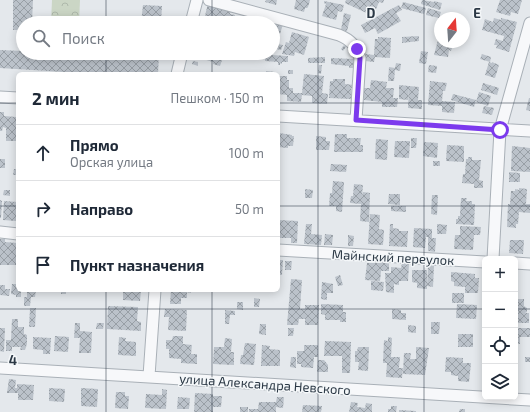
<!DOCTYPE html>
<html lang="ru">
<meta charset="utf-8">
<style>
:root{--surface:#fff;--page:#f2f2f3;--text:#1f2937;--muted:#747a83;--line:#e0e1e3}
body{margin:0;font-family:"Exo 2",sans-serif;background:var(--page);color:var(--text)}
.controls{position:absolute;right:12px;bottom:12px;display:grid;overflow:hidden;border-radius:6px;box-shadow:0 2px 10px #0003}
.controls button{width:36px;height:36px;display:grid;place-items:center;padding:0;border:0;border-bottom:1px solid var(--line);background:var(--surface);color:var(--text);font:20px sans-serif}
.compass{position:absolute;left:434px;top:12px;width:36px;height:36px;border-radius:50%;background:var(--surface);box-shadow:0 2px 10px #0003;rotate:17deg}
.stop{position:absolute;width:12px;height:12px;margin:-9px;border:3px solid #7c3aed;border-radius:50%;background:#fff}
.stop.end{background:#7c3aed;border-color:#fff;box-shadow:0 1px 4px #0008}
.list{margin:0;padding:0;list-style:none}
h2{display:flex;justify-content:space-between;align-items:center;height:52px;margin:0;padding:0 16px;font-size:17px}
h2 small{font-size:13px;font-weight:400;color:var(--muted)}
.list li{display:grid;grid-template-columns:26px 1fr auto;gap:12px;align-items:center;box-sizing:border-box;height:56px;padding:0 16px;border-top:1px solid var(--line)}
.list b{display:block;font-size:15px;white-space:nowrap}
.list p{margin:0;font-size:13px;white-space:nowrap;color:var(--muted)}
.list em{font-size:13px;font-style:normal;color:var(--muted)}
.icon{flex:none;width:22px;height:22px;fill:none;stroke:currentColor;stroke-width:2;stroke-linecap:round;stroke-linejoin:round}
.map{position:relative;flex:none;width:530px;height:412px;overflow:hidden}
.search{position:absolute;background:var(--surface);box-shadow:0 2px 10px #0003;left:16px;top:16px;width:264px;height:44px;display:flex;align-items:center;gap:10px;box-sizing:border-box;padding:0 14px;border-radius:22px;color:var(--muted);font-size:15px}
.panel{position:absolute;background:var(--surface);box-shadow:0 2px 10px #0003;left:16px;top:72px;width:264px;height:220px;border-radius:6px}
.map>svg:first-child{display:block}
.park{fill:url(#park-crowns)}
.building{fill:url(#building-cross-hatch)}
.lines{fill:none;stroke-linecap:round;stroke-linejoin:round}
.minor-casing{stroke:#a9b0b7;stroke-width:13}
.minor{stroke:#f7f8fa;stroke-width:11}
.route{stroke:#7c3aed;stroke-width:5}
.grid{fill:none;stroke:#2b3845;stroke-width:1;stroke-opacity:0.55}
.labels{text-anchor:middle;stroke-width:3;stroke-linejoin:round;paint-order:stroke}
.street-label{font-size:13px;fill:#2b3845;stroke:#f4f7f9}
.grid-label{font-size:13px;text-anchor:middle;font-weight:bold;fill:#2b3845;stroke:#f4f7f9;stroke-width:3;stroke-linejoin:round;paint-order:stroke}
</style>
<div class="map">
<svg width="530" height="412" viewBox="0 0 530 412">
<defs>
<pattern id="park-crowns" width="20" height="18" patternUnits="userSpaceOnUse"><rect width="20" height="18" fill="#cbd6c5"/><path d="M2 6a3 3 0 1 1 6 0M12 15a3 3 0 1 1 6 0" fill="none" stroke="#aeb8ab"/></pattern>
<pattern id="building-cross-hatch" width="8" height="8" patternUnits="userSpaceOnUse"><rect width="8" height="8" fill="#bbc2ca"/><path d="M0 0l8 8M0 8l8-8" fill="none" stroke="#989fa6"/></pattern>
</defs>
<rect width="100%" height="100%" fill="#e4e8ec"/>
<path class="park" d="M52,0H80L79,23H51Z"/>
<path class="building" d="M13,0H33L32,23H23V30H13Z
M266,0H277L276,5L265,2Z
M296,0H310L308,7L307,8H305L304,12L294,9Z
M346,0H384L383,3L379,2L373,16L345,3Z
M422,0L434,2V1L442,3L440,10L421,4Z
M500,0H522L518,14L511,12L510,16L496,12Z
M324,1L344,5L342,12L338,11L336,20L322,16L326,4L324,3Z
M403,2L426,8L424,14L401,8Z
M208,3L231,10L230,14L235,15L233,23H210L211,18L205,16Z
M143,5L162,6L161,23H141Z
M399,5L402,10L396,13L401,21L378,34L375,28L365,33L361,25Z
M428,8L441,12L439,18L426,15Z
M344,13L351,15L347,31L341,30Z
M251,15L259,17L257,22L260,23H249Z
M494,18L501,20V18L517,22L509,52L496,48L497,45H494L496,39L503,41L504,36L482,30L485,19L493,22Z
M272,21L283,24L280,34L274,31Z
M292,32L309,37L304,55L295,52L294,56L282,54L286,42L289,43Z
M419,36V41L402,43V37Z
M439,36L440,37V42H454L451,51L449,50L448,57L434,55Z
M378,37L391,38L390,58L375,57L374,62L365,61L366,54L374,55L375,39H378Z
M277,44L283,45L281,50L276,49Z
M344,45L346,47L343,51L341,49Z
M0,50L23,51V53H47L139,59V53H159L158,74H97L0,68Z
M421,51L428,52L426,64L419,63Z
M205,53H230L229,59L223,57L220,66L213,64V62L203,59Z
M248,54H255V58H248Z
M482,54L491,57L490,62L480,59Z
M271,55L288,56V62H282V64L280,63V65H278V62L265,61V56Z
M325,57V63H308V58Z
M331,58L354,59V68H349V66L331,64Z
M193,61L198,62V66L192,64Z
M489,62L492,63V62L499,65L495,78L485,75Z
M396,63L401,64L400,71L395,70L394,81H388L389,67L395,68Z
M319,65H322L321,74L318,73Z
M429,65L437,66L436,73L428,72Z
M288,70H293V74H288Z
M266,71L275,72V74H266Z
M304,74L324,76L322,93L328,94L327,104L312,103V96L302,95L301,102L287,101V95L278,94V76H287V80H289V88H293V93H302Z
M333,79H345V84L354,85L353,88H351V99L329,98L330,81H333Z
M371,80L387,82L386,88H394L393,98H398L397,107H382V102L364,100V88H370Z
M430,81L447,83L445,91H443L442,101L455,102L454,113L442,112V106L428,105Z
M483,83L499,88L497,95L481,90Z
M399,85L409,86L408,100L399,99Z
M409,86L419,87L418,100H422V109L408,108Z
M479,92L491,96L488,106L476,102Z
M453,94L476,100L474,107L451,100Z
M529,98H530V111L526,110Z
M484,106L494,108L492,115L482,113Z
M0,112H4V116L16,117V126H18V141H6V128L3,127L2,131H0Z
M279,133L292,135V136H294L293,146H288V148L278,147Z
M335,134H347V138H361L360,145H363V152H334Z
M316,136L326,137V141H330L329,150H316Z
M411,138H417L416,148H411Z
M376,139L388,140L387,160L375,159Z
M395,141H410L409,158L394,157Z
M424,142L438,143L437,158L423,156Z
M447,145L464,146V162L446,161Z
M512,146L530,148V172L511,171Z
M468,157H472V160H481L479,180L483,181V188H474V184L462,183L463,174H465L466,159H468Z
M0,159H5V168H0Z
M433,161H440V166H433Z
M331,164L347,165L346,172L330,171Z
M14,169H18V175H13Z
M509,172L520,173V182H509Z
M333,181L344,182L342,212L336,211V206H329L330,193H332Z
M354,184L363,185L362,196L363,192L370,193L369,222L360,221L361,204L350,203L351,196H353Z
M519,188L527,189L526,204H530V213L519,212L518,224H516V228L507,227L508,204H510L511,191H515V189L519,190Z
M305,189L313,190L312,198H305Z
M4,190H10V196L3,195Z
M389,194H400V205L388,204Z
M432,195H438L437,215L431,214Z
M461,198H467L466,201H472V204H475L474,225L456,224V219H458V216H460Z
M0,200L2,201L1,218H0Z
M4,201L18,202V225H16V221L3,220Z
M391,206H406V212L391,211Z
M370,214L380,215L379,229L384,230L383,245L368,244Z
M278,220L298,221L297,243H291V238H278Z
M306,224H312L311,234L322,235L321,245L304,244Z
M390,224H393V228L399,229V231H408L407,247L389,246Z
M437,224L447,225L446,234H437Z
M460,226L481,227L480,235H474L473,250L454,249L455,235H460Z
M414,228L432,229V238H436L435,252L428,251V237H426L425,248L413,247Z
M325,234L333,235L332,245H324Z
M348,235L354,236L353,246H348Z
M0,239H5V242L17,243L16,265H0Z
M510,240H524L523,254L509,253Z
M278,260H283L282,275H278Z
M285,261H292L291,270H285Z
M367,263H389V271H381L380,281L365,280Z
M402,263L409,264L408,281H399V285L394,284V293L386,292L385,273H391V267L401,268Z
M428,266H434L433,287L427,286Z
M412,270H427V289L417,288V283L412,282Z
M451,272L475,274V278H479L478,293H465V287L454,286V282L451,281Z
M340,275L343,285L338,286L335,277Z
M291,279L302,280L300,309H305V305H319L318,325H305V319H299L298,325H287Z
M371,281L384,282L383,291L371,290Z
M322,282L333,284V293H327V300L321,299Z
M12,284H18V290H21V297H16V295L11,294Z
M0,285H5V289H10L9,296L0,295Z
M27,290H36L35,297H31L30,306H24V297H27Z
M61,290H66V294H61Z
M123,290H141L140,301L123,300Z
M171,290H191V293L187,292V298H181V304H170Z
M452,293H464V303H452Z
M254,298L260,299L259,307H254Z
M515,299H524V306L527,308V312L525,313H529V323H518V327H515Z
M237,302H243V310L237,309Z
M321,304L343,305V312H346V322H340V320H325V315L321,314Z
M457,304L477,305L476,319L456,318Z
M108,306L138,307L137,321L141,322V331L107,329Z
M30,308H36L35,327H29Z
M165,309L187,310L186,331L168,330L169,317H164Z
M392,309L401,310V313H406V320L392,319Z
M225,310L235,311V315H230L229,324H225Z
M12,319H18V327H24V334L27,335V344L25,350H20L21,347H12V351H6V340H11Z
M431,322H440L439,334H431Z
M75,323H80V331L92,332L91,353H79L80,338H74Z
M97,323H104L103,329H96Z
M260,324H266V335L259,334Z
M408,325L416,326V333L408,332Z
M0,328H5L4,352L0,351Z
M288,328H294L293,336H288Z
M515,328H530V337H520V344H515Z
M458,334H473V347H458Z
M55,336L69,337L68,352L54,351Z
M173,336H183V344L192,345L191,354H197V364L181,363V359L169,358V349H166V340H172Z
M33,337L51,338L50,354H43V350L33,349Z
M119,337L126,338L125,341L136,342V356L118,355Z
M388,337L392,338L391,357H400L399,368H403L402,378L386,377L387,363H383L384,340L388,341Z
M225,338L232,339L231,352H234V365L213,364L214,347H224Z
M325,341L351,342L350,373H342V356H324Z
M245,343L256,344L254,365L240,364L241,355H243Z
M262,345L270,346L269,349L280,350V366H261Z
M304,345H318V357H314L313,368L301,367V364H297V351H304Z
M358,347H369L368,371L358,370L359,362H355V351H357Z
M416,347L429,348L425,375L403,374L404,353H411L410,359H416Z
M291,357H296V368L290,367Z
M446,357L463,358V363H471L469,382L458,381V376L451,375V372H445Z
M525,357H530V362H525Z
M318,360H324L328,365V372H317Z
M515,363H518L517,380H515Z
M9,379L16,380L15,388H17V384L34,385L33,400H18V393H7Z
M49,388L65,389L64,402L49,401Z
M81,388L98,389L97,407L81,406Z
M162,389L167,390L166,409L145,408L146,394L162,395Z
M116,392H125V396H129L128,409L115,408Z
M195,393L213,394V396H222L221,407H213V412H194Z
M178,397L190,398L189,409H177Z
M277,397H284L283,408L276,407V412H249V409H258L259,402H276Z
M351,402L358,403L357,407L365,408L366,403L372,404V412H349Z
M303,405L322,406L321,412H302Z
M391,406H397L396,412H388V409H391Z
M240,407H248V412H240Z
M460,409H465V412H459Z
M399,410L416,411V412H399Z"/>
<g class="lines">
<defs>
<path id="minor" d="M209,0L339,35C351,40 356,46 360,58L356,120
M191,23L197,0
M177,74L182,53
M0,97L18,98
M278,116L530,131
M0,232L18,234
M278,250L485,262
M493,259L500,130L530,23
M515,263L530,264
M0,368L530,400
M149,376L155,290"/>
</defs>
<use href="#minor" class="minor-casing"/>
<use href="#minor" class="minor"/>
</g>
<g class="lines">
<path class="route" d="M357,49L360,58L356,120L500,130"/>
</g>
<path class="grid" d="M106,0V23M212,0V23M318,0V412M424,0V412M106,53V74M212,53V74M0,103H18M278,103H530M0,206H18M278,206H530M106,290V412M212,290V412M0,309H485M515,309H530"/>
<g class="labels">
<g class="street-label">
<text transform="translate(393 257) rotate(3)" y="5">Майнский переулок</text>
<text transform="translate(265 384) rotate(4)" y="5">улица Александра Невского</text>
</g>
</g>
<g class="grid-label">
<text x="371" y="18">D</text>
<text x="477" y="18">E</text>
<text x="13" y="365">4</text>
</g>
</svg>
<div class="controls">
<button>+</button>
<button>−</button>
<button><svg class="icon" aria-label="locate" viewBox="0 0 24 24"><circle cx="12" cy="12" r="6"/><path d="M12 2v4M12 18v4M2 12h4M18 12h4"/></svg></button>
<button><svg class="icon" aria-label="layers" viewBox="0 0 24 24"><path d="M12 4l9 5-9 5-9-5zM3 14l9 5 9-5"/></svg></button>
</div>
<svg class="compass" viewBox="-18 -18 36 36"><path d="M0-13l5 13h-10z" fill="#e53935"/><path d="M0 13l5-13h-10z" fill="#747a83"/></svg>
<div class="stop" style="left:500px;top:130px"></div>
<div class="stop end" style="left:357px;top:49px"></div>
<div class="search"><svg class="icon" aria-label="search" viewBox="0 0 24 24"><circle cx="10" cy="10" r="6"/><path d="M15 15l6 6"/></svg>Поиск</div>
<section class="panel">
<h2>2 мин<small>Пешком · 150 m</small></h2>
<ul class="list">
<li><svg class="icon" aria-label="ahead" viewBox="0 0 24 24"><path d="M12 20V5M6 11l6-6 6 6"/></svg><div><b>Прямо</b><p>Орская улица</p></div><em>100 m</em></li>
<li><svg class="icon" aria-label="right" viewBox="0 0 24 24"><path d="M7 20v-9h11M14 6l5 5-5 5"/></svg><div><b>Направо</b></div><em>50 m</em></li>
<li><svg class="icon" aria-label="arrive" viewBox="0 0 24 24"><path d="M6 21V4h12l-3 4 3 4H6"/></svg><div><b>Пункт назначения</b></div></li>
</ul>
</section>
</div>
